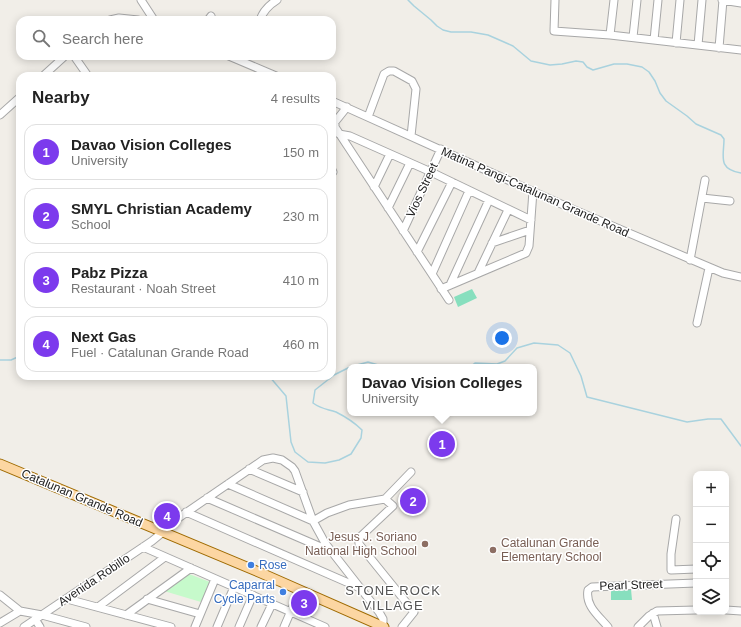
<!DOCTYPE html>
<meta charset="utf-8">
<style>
:root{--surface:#fff;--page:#f2f2f2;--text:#222;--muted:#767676;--line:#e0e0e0;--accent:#7c3aed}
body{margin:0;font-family:Arial,sans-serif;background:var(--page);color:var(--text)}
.controls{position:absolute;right:12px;bottom:12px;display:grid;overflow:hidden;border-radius:8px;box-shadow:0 2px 10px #0003}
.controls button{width:36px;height:36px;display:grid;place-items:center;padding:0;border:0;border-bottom:1px solid var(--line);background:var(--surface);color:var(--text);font:20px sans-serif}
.you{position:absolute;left:502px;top:338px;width:14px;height:14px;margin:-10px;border:3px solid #fff;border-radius:50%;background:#1a73e8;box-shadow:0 0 0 6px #1a73e833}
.badge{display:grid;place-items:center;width:26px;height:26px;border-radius:50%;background:var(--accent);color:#fff;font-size:13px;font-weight:700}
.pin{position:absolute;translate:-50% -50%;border:2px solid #fff;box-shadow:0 1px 4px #0006}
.popup{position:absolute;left:347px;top:364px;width:190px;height:52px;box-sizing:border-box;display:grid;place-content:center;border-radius:8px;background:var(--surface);filter:drop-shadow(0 1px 3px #0005);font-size:13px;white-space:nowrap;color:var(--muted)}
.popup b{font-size:15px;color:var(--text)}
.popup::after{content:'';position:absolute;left:50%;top:100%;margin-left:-8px;border:8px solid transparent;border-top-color:var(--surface)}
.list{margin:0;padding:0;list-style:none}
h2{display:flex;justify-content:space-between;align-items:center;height:52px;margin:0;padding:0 16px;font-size:17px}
h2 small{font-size:13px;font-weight:400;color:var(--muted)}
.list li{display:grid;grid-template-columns:26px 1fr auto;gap:12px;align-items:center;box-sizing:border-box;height:56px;margin:0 8px 8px;padding:0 8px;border:1px solid var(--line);border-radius:12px}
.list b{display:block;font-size:15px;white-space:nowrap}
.list p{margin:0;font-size:13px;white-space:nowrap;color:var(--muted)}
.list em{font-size:13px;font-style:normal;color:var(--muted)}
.icon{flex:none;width:22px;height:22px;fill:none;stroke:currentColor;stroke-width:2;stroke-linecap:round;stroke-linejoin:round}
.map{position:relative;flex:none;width:741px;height:627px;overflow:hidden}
.search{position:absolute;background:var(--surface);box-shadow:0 2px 10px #0003;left:16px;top:16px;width:320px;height:44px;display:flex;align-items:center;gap:10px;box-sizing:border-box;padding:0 14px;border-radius:12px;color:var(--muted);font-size:15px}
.panel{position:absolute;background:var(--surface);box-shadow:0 2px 10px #0003;left:16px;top:72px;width:320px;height:308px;border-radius:12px}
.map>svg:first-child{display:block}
.park{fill:#c6facb}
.pitch{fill:#87dfbe}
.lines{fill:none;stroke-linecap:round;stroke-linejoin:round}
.stream{stroke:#a9d2de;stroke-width:1.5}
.minor-casing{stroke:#a8a8a8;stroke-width:9}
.major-casing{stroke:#9e6a00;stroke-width:11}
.minor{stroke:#fff;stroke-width:7}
.major{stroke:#fcd6a2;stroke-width:9}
.education-dot{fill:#8d6e63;stroke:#fff;stroke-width:1.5}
.shop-dot{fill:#3f7fe0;stroke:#fff;stroke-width:1.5}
.labels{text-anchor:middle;stroke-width:3;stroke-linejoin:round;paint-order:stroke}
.street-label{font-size:12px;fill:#212121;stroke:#fff}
.education-label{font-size:12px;fill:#785e54;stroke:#fff;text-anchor:end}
.shop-label{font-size:12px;fill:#366cbe;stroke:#fff;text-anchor:start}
.neighbourhood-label{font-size:13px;letter-spacing:1px;fill:#545454;stroke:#fff}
</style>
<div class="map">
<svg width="741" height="627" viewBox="0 0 741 627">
<rect width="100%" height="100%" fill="#f1eee8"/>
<path class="park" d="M189,574L210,582L201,602L164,591Z"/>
<path class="pitch" d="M472,289L477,298L458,307L454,297Z
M611,589H631L632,600H611Z"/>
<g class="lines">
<path class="stream" d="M408,0L414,6L431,20L437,26L443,30L451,32H471L488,35L513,46L531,61L550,65L562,64L576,61L583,62L587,67L593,70L614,64H627L642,67L649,72L655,81L660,93L666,101L687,116L696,124L721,135L724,139C724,156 717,169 741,173
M0,360H11L20,356
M470,367L475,363L497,364L505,361L517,348L534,343L558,345L570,353L581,376L587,397L687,422L708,419H721L741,446
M269,376L286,396L291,442L295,452L308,462L325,463L339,460L351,454L361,438L362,430C355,423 346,417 336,412C327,409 321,409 313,403L315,390L334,375L350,367L368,362L385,367"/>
<defs>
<path id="minor" d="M141,0L154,20
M555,0L554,31L610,35L741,50
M722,0L741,3
M110,20L119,18L138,20
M208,20L211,16
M260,20C263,11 269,5 277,0
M610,35L614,0
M633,37L637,0
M654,40L658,0
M676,43L680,0
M698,45L702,0
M719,48L723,0
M74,56L88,76
M229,56L276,76
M43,76L65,56
M332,101L570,208L723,273L741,277
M347,107L335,122V127L449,300
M0,115L20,97
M368,117L384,74L389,71H394L412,81L416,89L411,136
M339,134L350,136L431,172L531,220
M332,170L333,172
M374,187L390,154
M702,198L730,201
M388,208L410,163
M403,231L441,149
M492,243L530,230
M417,252L452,182
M690,260L705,180
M478,273L508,210
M432,274L469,191
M450,285L489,200
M441,289L526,253L529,246L533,191
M697,323L709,268
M249,469L303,492
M228,484L313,521L327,513L349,505L385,499L411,472
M207,498L330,551
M385,499L393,506L359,538V544L414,612L402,627
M186,512L360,588
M676,519L671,554V570L696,569
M143,547L325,627
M0,595L20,611L42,615L86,627
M67,599L171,627
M147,599L200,614
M98,607L165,557
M726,610L741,611
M653,613L657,627
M126,615L191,568
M35,619L40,627
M0,623L20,611
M24,627L152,541L163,532L171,523L263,460L273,458L282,460L292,467L295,471L313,521L325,543L379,612L383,619V627
M195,627L215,579
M217,627L234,587
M239,627L253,595
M261,627L272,604
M284,627L300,590
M608,627C599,616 585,606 588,590L592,587L696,583
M638,627L649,616L657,611L696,610"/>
<path id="major" d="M0,464L261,573L384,627"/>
</defs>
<use href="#minor" class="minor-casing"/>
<use href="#major" class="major-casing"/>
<use href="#minor" class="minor"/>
<use href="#major" class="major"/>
</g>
<g class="education-dot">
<circle cx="425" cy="544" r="4"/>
<circle cx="493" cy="550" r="4"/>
</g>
<g class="shop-dot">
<circle cx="251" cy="565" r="4"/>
<circle cx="283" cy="592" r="4"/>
</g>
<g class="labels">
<g class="street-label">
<text transform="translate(422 190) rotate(-65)" y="4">Vios Street</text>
<text transform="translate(535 192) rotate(24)" y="4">Matina Pangi-Catalunan Grande Road</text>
<text transform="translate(82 498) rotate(23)" y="4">Catalunan Grande Road</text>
<text transform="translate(94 580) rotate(-34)" y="4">Avenida Robillo</text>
<text transform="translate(631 585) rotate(-2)" y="4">Pearl Street</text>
</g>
<g class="education-label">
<text x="417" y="541">Jesus J. Soriano<tspan x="417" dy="14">National High School</tspan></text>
<text x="501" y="547" text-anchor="start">Catalunan Grande<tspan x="501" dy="14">Elementary School</tspan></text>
</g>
<g class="shop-label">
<text x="259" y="569">Rose</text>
<text x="275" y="589" text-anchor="end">Caparral<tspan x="275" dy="14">Cycle Parts</tspan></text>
</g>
<g class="neighbourhood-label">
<text x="393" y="595">STONE ROCK<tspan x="393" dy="15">VILLAGE</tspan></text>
</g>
</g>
</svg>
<div class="controls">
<button>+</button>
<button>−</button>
<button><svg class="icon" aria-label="locate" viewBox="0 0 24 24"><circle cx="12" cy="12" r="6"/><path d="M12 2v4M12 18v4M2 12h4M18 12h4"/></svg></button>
<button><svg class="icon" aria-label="layers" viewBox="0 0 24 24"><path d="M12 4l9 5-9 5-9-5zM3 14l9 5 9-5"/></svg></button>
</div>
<div class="you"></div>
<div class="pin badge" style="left:442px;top:444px">1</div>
<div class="popup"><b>Davao Vision Colleges</b>University</div>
<div class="pin badge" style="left:413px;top:501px">2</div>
<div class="pin badge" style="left:304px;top:603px">3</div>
<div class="pin badge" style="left:167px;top:516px">4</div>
<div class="search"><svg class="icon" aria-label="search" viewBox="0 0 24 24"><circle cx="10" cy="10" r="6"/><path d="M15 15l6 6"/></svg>Search here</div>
<section class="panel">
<h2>Nearby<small>4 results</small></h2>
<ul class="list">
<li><span class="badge">1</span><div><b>Davao Vision Colleges</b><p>University</p></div><em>150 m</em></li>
<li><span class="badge">2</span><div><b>SMYL Christian Academy</b><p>School</p></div><em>230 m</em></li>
<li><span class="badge">3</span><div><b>Pabz Pizza</b><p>Restaurant · Noah Street</p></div><em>410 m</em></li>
<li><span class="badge">4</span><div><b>Next Gas</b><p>Fuel · Catalunan Grande Road</p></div><em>460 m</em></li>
</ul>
</section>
</div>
